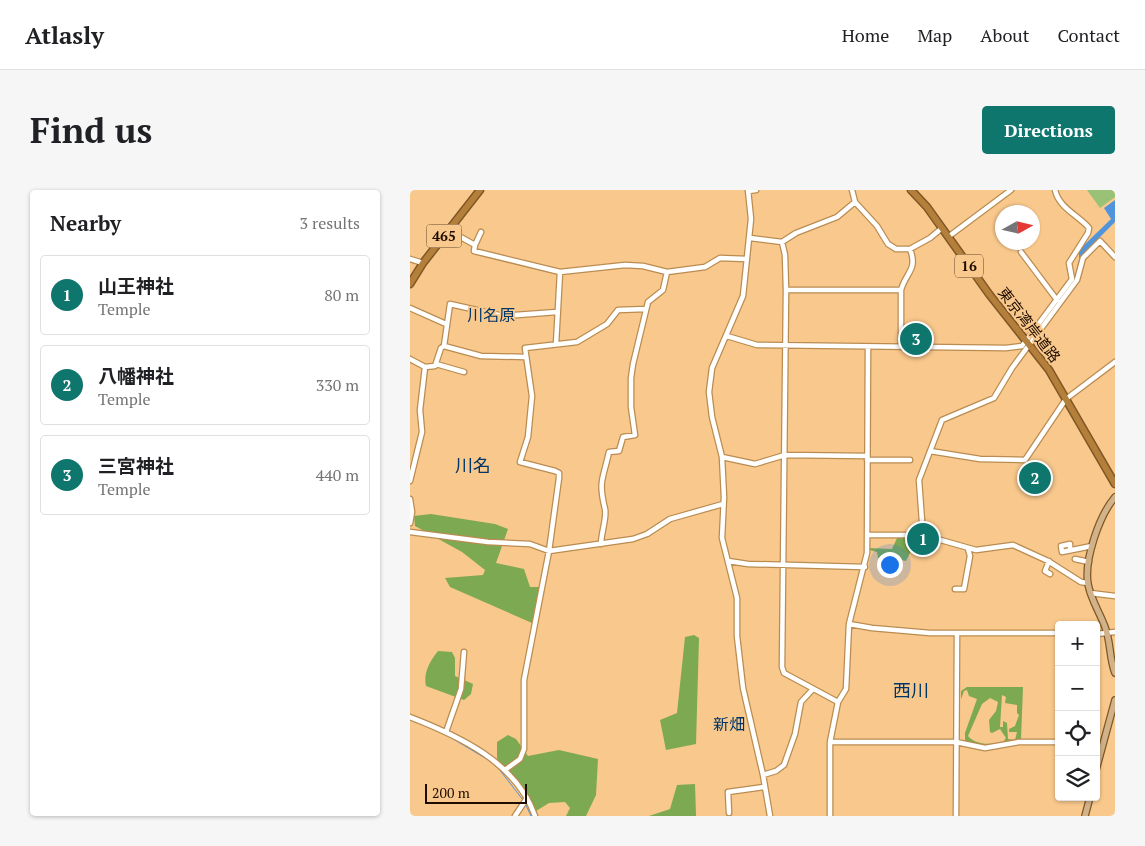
<!DOCTYPE html>
<meta charset="utf-8">
<style>
:root{--surface:#fff;--page:#f6f6f6;--text:#202124;--muted:#757577;--line:#e0e0e0;--accent:#0f766e}
body{margin:0;font-family:"PT Serif","Noto Sans JP",serif;background:var(--page);color:var(--text)}
.controls{position:absolute;right:15px;bottom:15px;display:grid;overflow:hidden;border-radius:5px;box-shadow:0 1px 4px #0004}
.controls button{width:45px;height:45px;display:grid;place-items:center;padding:0;border:0;border-bottom:1px solid var(--line);background:var(--surface);color:var(--text);font:25px sans-serif}
.compass{position:absolute;left:585px;top:15px;width:45px;height:45px;border-radius:50%;background:var(--surface);box-shadow:0 1px 4px #0004;rotate:82deg}
.scale{position:absolute;left:15px;bottom:12px;width:102px;box-sizing:border-box;padding-left:5px;border:2px solid #1e0c00;border-top:0;font-size:14px;line-height:18px;white-space:nowrap;color:#1e0c00;-webkit-text-stroke:4px #f9c88c;paint-order:stroke}
.you{position:absolute;left:479px;top:374px;width:18px;height:18px;margin:-12px;border:4px solid #fff;border-radius:50%;background:#1a73e8;box-shadow:0 0 0 8px #1a73e833}
.badge{display:grid;place-items:center;width:32px;height:32px;border-radius:50%;background:var(--accent);color:#fff;font-size:16px;font-weight:700}
.pin{position:absolute;translate:-50% -50%;border:2px solid #fff;box-shadow:0 1px 5px #0006}
.list{margin:0;padding:0;list-style:none}
h2{display:flex;justify-content:space-between;align-items:center;height:65px;margin:0;padding:0 20px;font-size:21px}
h2 small{font-size:16px;font-weight:400;color:var(--muted)}
.list li{display:grid;grid-template-columns:32px 1fr auto;gap:15px;align-items:center;box-sizing:border-box;height:80px;margin:0 10px 10px;padding:0 10px;border:1px solid var(--line);border-radius:5px}
.list b{display:block;font-size:19px;white-space:nowrap}
.list p{margin:0;font-size:16px;white-space:nowrap;color:var(--muted)}
.list em{font-size:16px;font-style:normal;color:var(--muted)}
.icon{flex:none;width:28px;height:28px;fill:none;stroke:currentColor;stroke-width:2;stroke-linecap:round;stroke-linejoin:round}
.map{position:relative;flex:none;width:705px;height:626px;overflow:hidden;border-radius:5px}
header{display:flex;align-items:center;gap:30px;box-sizing:border-box;height:70px;padding:0 25px;background:var(--surface);border-bottom:1px solid var(--line)}
header strong{font-size:24px}
nav{display:flex;gap:28px;margin-inline-start:auto;font-size:18px}
.intro{display:flex;align-items:center;justify-content:space-between;box-sizing:border-box;height:120px;padding:0 30px}
h1{margin:0;font-size:35px}
.button{padding:12px 22px;border-radius:5px;background:var(--accent);color:#fff;font-size:18px;font-weight:700}
main{display:flex;gap:30px;padding:0 30px}
aside{flex:1;background:var(--surface);border-radius:5px;box-shadow:0 1px 4px #0004}
.map>svg:first-child{display:block}
.green{fill:#9ac277}
.forest{fill:#7ca951;fill-rule:evenodd}
.water{fill:#5095dc}
.lines{fill:none;stroke-linecap:round;stroke-linejoin:round}
.stream{stroke:#5095dc;stroke-width:1}
.minor-casing{stroke:#ba8c51;stroke-width:7}
.major-casing{stroke:#7f5726;stroke-width:8}
.highway-casing{stroke:#7f5726;stroke-width:9}
.minor{stroke:#fff;stroke-width:4.5}
.major{stroke:#d1b289;stroke-width:5.5}
.highway{stroke:#b37f3b;stroke-width:6}
.labels{text-anchor:middle;stroke-width:4;stroke-linejoin:round;paint-order:stroke}
.shield{fill:#f9c88c;stroke:#60442a;stroke-width:1}
.shield-label{font-size:14px;font-weight:bold;fill:#1e0c00}
.street-label{font-size:15px;fill:#1e0c00;stroke:#f9c88c}
.neighbourhood-label{font-size:16px;fill:#003667;stroke:#f9c88c}
.quarter-label{font-size:18px;fill:#003667;stroke:#f9c88c}
</style>
<header>
<strong>Atlasly</strong>
<nav><a>Home</a><a>Map</a><a>About</a><a>Contact</a></nav>
</header>
<div class="intro"><h1>Find us</h1><a class="button">Directions</a></div>
<main>
<aside>
<h2>Nearby<small>3 results</small></h2>
<ul class="list">
<li><span class="badge">1</span><div><b>山王神社</b><p>Temple</p></div><em>80 m</em></li>
<li><span class="badge">2</span><div><b>八幡神社</b><p>Temple</p></div><em>330 m</em></li>
<li><span class="badge">3</span><div><b>三宮神社</b><p>Temple</p></div><em>440 m</em></li>
</ul>
</aside>
<div class="map">
<svg width="705" height="626" viewBox="0 0 705 626">
<rect width="100%" height="100%" fill="#f9c88c"/>
<path class="green" d="M677,0H705V7L690,18Z"/>
<path class="forest" d="M21,324L85,334L98,339L86,373L114,379L120,397H130L122,433L40,397L35,388L73,385L75,380L52,362L5,336L4,326Z
M488,346H504L503,357L496,371L482,368L480,373L476,374L474,369L468,368L467,362L459,360L458,358L482,359Z
M284,445L289,448L286,554L256,560L250,530L267,523L275,447Z
M28,461L42,462L45,468V486L63,494L61,504L54,510L16,496C13,483 20,471 28,461Z
M557,497H613L611,549L584,557L555,551V543L567,509L559,506L557,500L554,501L551,509V501ZM592,505L596,507L595,513L607,515V523L609,525L605,536L599,539V542H607L605,550L598,549L597,533L593,531V537H590ZM580,508L588,512L586,521L579,530L580,542L582,543L590,539L596,548L593,552C582,555 565,555 558,546L572,514Z
M98,545L106,549L118,566L149,560L188,569L186,605L176,626H156L160,618L155,612L139,613L126,621L120,608L87,569V552Z
M285,594L286,626H239L260,619L267,595Z"/>
<path class="water" d="M705,10V32L673,64L669,73V60L701,29L694,18Z"/>
<g class="lines">
<path class="stream" d="M667,80L669,71
M653,105L665,88
M0,530L21,538
M35,544L80,571L89,579L113,610
M115,613L121,626"/>
<defs>
<path id="minor" d="M338,0L341,29L333,106L302,178L299,202L302,227L312,267L314,307L312,348L327,408V446L333,498L353,585L360,626
M442,0L445,12L467,36L478,54L486,59H500L520,48L532,38
M338,1L346,0
M38,40L65,55L64,61L150,82L215,75L233,76L257,82L295,77L310,68L337,69
M538,47L601,0
M340,48L372,52L386,43L427,27L445,12
M372,52L375,65L376,100L372,477L374,483L428,512
M65,55L71,42
M611,62L647,110
M0,69L13,73
M376,100H491
M0,118L36,134
M317,146L347,155L596,158L612,156L662,89L659,73L678,43L679,38C668,25 649,18 645,0
M146,154L150,82
M34,156L71,166L115,167
M491,157V100C496,82 508,80 500,59
M0,169L15,177L25,176L31,158L34,156L40,114L93,126L147,122
M26,174L54,182
M520,261L570,269L615,270L656,209L705,172
M312,267L345,274L375,265L457,266
M457,270H500
M0,291L12,242L10,220L15,177
M0,309L2,322L0,333
M0,342L78,352L120,354L139,361L223,349L237,344L260,329L313,314
M457,345H513L566,360L603,355L638,371L671,392L678,393
M513,345L509,290L532,230L584,208L602,178L667,90L673,68L690,51L705,67
M191,354C191,343 197,328 195,319C188,290 193,290 199,262L209,261L213,247L225,245L221,217V188L223,174L238,112L253,100L257,82
M660,360V354L651,356L652,362L682,356
M665,369L679,372
M318,371L338,374L455,377
M639,371L635,381L640,384
M545,399H554L560,366L558,359
M680,403L705,406
M439,434L462,438L520,443H649
M686,444L705,442
M0,527C49,546 106,572 125,626
M36,542L51,499L54,462
M420,552H546L575,558L609,552H649
M95,580L110,569L114,559V490L139,361L149,288V283L145,281L110,272L118,247L122,206L115,158L167,152L197,134L208,120L236,119
M353,585L366,581L374,575L385,544L391,512L403,499
M319,623L318,602L354,597
M105,626L117,608
M420,626V552L428,512L436,499L439,434L457,363L458,157
M546,626L547,443"/>
<path id="major" d="M705,307C689,326 674,370 678,394C681,410 690,423 695,437C701,452 699,468 705,483
M686,580L705,510
M675,626L680,607"/>
<path id="highway" d="M501,0L517,17L579,104L639,180L705,294
M0,94L13,73L70,0"/>
</defs>
<use href="#minor" class="minor-casing"/>
<use href="#major" class="major-casing"/>
<use href="#highway" class="highway-casing"/>
<use href="#minor" class="minor"/>
<use href="#major" class="major"/>
<use href="#highway" class="highway"/>
</g>
<g class="labels">
<g class="shield">
<rect x="16.5" y="34.5" width="35" height="23" rx="4"/>
<rect x="545" y="64.5" width="28" height="23" rx="4"/>
</g>
<g class="shield-label">
<text x="34" y="51">465</text>
<text x="559" y="81">16</text>
</g>
<g class="street-label">
<text transform="translate(619 135) rotate(52)" y="5">東京湾岸道路</text>
</g>
<g class="neighbourhood-label">
<text x="81" y="131">川名原</text>
<text x="319" y="540">新畑</text>
</g>
<g class="quarter-label">
<text x="63" y="282">川名</text>
<text x="501" y="507">西川</text>
</g>
</g>
</svg>
<div class="controls">
<button>+</button>
<button>−</button>
<button><svg class="icon" aria-label="locate" viewBox="0 0 24 24"><circle cx="12" cy="12" r="6"/><path d="M12 2v4M12 18v4M2 12h4M18 12h4"/></svg></button>
<button><svg class="icon" aria-label="layers" viewBox="0 0 24 24"><path d="M12 4l9 5-9 5-9-5zM3 14l9 5 9-5"/></svg></button>
</div>
<svg class="compass" viewBox="-18 -18 36 36"><path d="M0-13l5 13h-10z" fill="#e53935"/><path d="M0 13l5-13h-10z" fill="#757577"/></svg>
<div class="scale">200 m</div>
<div class="you"></div>
<div class="pin badge" style="left:513px;top:349px">1</div>
<div class="pin badge" style="left:625px;top:288px">2</div>
<div class="pin badge" style="left:506px;top:149px">3</div>
</div>
</main>
